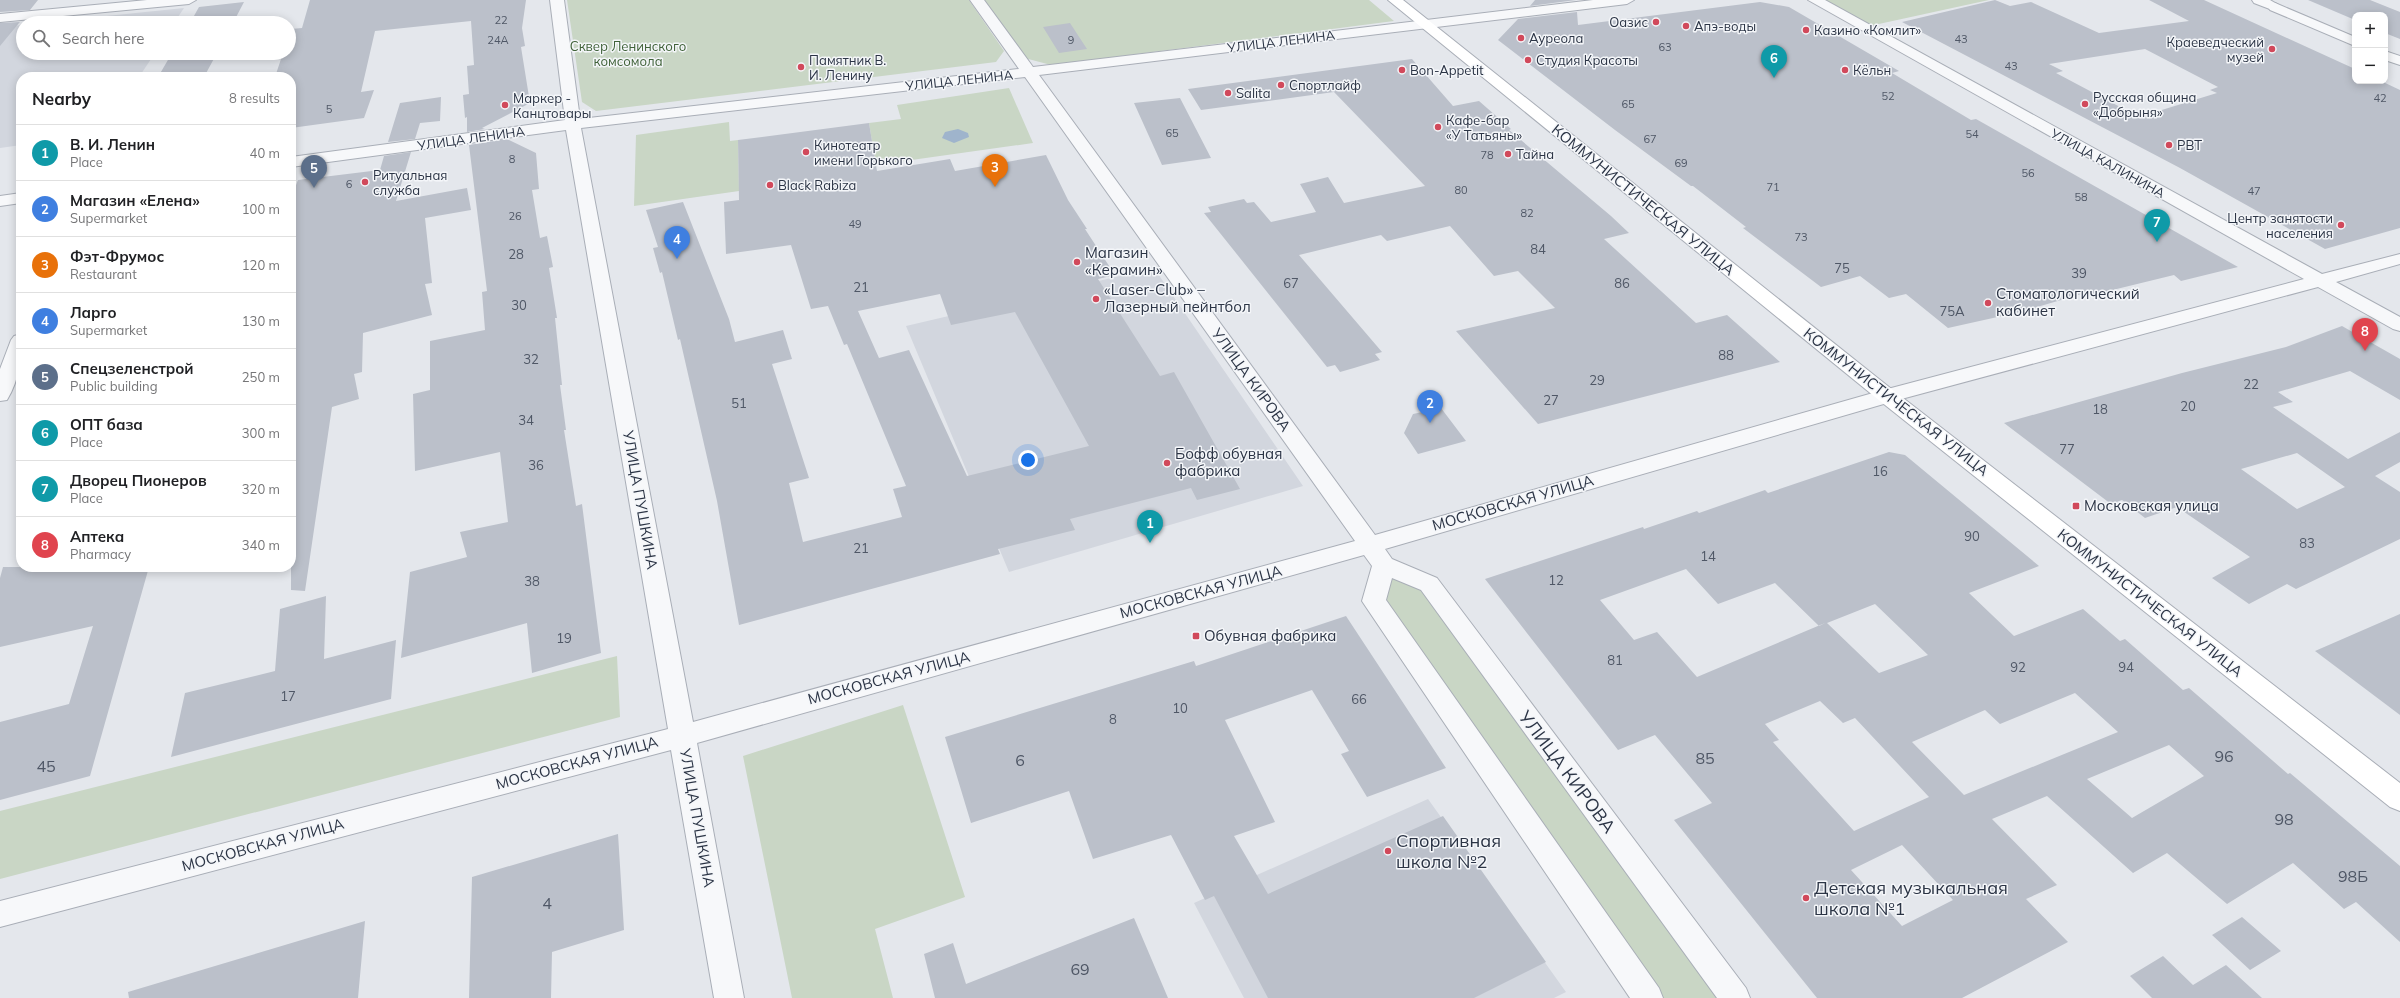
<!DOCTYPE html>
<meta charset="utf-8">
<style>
:root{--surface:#fff;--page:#f6f6f6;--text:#202124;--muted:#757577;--line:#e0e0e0;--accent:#d1495b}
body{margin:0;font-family:Mulish,sans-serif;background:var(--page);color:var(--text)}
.controls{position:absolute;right:12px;top:12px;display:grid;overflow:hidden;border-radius:8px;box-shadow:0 2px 10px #0003}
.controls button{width:36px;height:36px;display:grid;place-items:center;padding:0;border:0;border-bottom:1px solid var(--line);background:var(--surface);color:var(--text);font:20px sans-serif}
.you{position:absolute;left:1028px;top:460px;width:14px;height:14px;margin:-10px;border:3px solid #fff;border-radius:50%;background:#1a73e8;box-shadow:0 0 0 6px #1a73e833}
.badge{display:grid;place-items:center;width:26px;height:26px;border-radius:50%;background:var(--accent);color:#fff;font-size:13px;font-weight:700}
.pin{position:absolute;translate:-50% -33px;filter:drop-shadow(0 1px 2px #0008)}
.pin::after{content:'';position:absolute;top:21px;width:14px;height:12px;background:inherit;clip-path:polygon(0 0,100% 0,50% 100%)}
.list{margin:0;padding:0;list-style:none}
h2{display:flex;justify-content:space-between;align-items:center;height:52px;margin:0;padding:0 16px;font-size:17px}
h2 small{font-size:13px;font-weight:400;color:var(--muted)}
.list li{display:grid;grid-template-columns:26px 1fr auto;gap:12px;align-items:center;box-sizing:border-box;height:56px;padding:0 16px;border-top:1px solid var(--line)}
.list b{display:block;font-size:15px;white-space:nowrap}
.list p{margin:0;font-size:13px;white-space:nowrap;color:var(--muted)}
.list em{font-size:13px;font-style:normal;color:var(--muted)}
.icon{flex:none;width:22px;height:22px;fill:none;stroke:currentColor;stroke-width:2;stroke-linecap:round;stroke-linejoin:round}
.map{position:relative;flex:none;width:2400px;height:998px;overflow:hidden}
.search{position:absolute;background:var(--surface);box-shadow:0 2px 10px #0003;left:16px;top:16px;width:280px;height:44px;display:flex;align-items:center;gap:10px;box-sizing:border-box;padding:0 14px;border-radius:22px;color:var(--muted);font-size:15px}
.panel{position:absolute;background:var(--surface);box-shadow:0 2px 10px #0003;left:16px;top:72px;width:280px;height:500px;border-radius:16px}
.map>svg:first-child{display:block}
.built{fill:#d2d6de}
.green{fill:#c9d6c5}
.water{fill:#9fb4cc}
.building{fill:#bbc0ca;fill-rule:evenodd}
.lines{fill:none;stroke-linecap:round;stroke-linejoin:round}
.pedestrian-casing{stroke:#a9aeb7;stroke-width:2}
.minor-casing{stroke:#a9aeb7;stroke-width:2}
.secondary-casing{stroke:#a9aeb7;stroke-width:2}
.pedestrian{fill:#f7f8fa;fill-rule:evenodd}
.minor{fill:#f7f8fa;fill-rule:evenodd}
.secondary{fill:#fff;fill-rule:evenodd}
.poi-dot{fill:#d1495b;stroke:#f4f6f9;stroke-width:1.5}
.labels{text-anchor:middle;stroke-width:3;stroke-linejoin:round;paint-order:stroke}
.far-number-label{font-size:11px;fill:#4f5766}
.far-poi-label{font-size:13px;fill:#2b3445;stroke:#f4f6f9;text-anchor:start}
.far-street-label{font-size:13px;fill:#2b3445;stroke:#f4f6f9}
.far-park-label{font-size:13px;fill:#3f6138;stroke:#f4f6f9}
.number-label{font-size:13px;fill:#4f5766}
.street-label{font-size:15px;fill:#2b3445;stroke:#f4f6f9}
.poi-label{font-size:15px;fill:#2b3445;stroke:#f4f6f9;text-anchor:start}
.near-number-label{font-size:16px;fill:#4f5766}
.near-street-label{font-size:18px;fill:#2b3445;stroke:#f4f6f9}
.near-poi-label{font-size:18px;fill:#2b3445;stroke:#f4f6f9;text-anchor:start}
</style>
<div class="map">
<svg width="2400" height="998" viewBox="0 0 2400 998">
<rect width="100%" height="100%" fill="#e4e7ec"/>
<path class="built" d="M184,8L174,23H39Z
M23,25V53H155L139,77H21V145L0,148V27Z
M1154,268L1303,486L1009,572L906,326Z
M1428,799L1566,992L1554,998H1244L1194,903Z"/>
<path class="green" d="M567,0H969L1004,51L996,62L596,111L582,102Z
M977,0H1369L1394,21L1051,65L1017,56Z
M1815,0H1989L1865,27Z
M1009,88L1033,143L876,165L869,123L901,119L897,105Z
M729,122L730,141L738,140L739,191L634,206L636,135Z
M1384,565L1429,584L1735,998H1648L1374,601Z
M617,656L620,717L0,879V811Z
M903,705L965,897L875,929L893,998H792L743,756Z"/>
<path class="water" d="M958,129L968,133L969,137L954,143L942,138L945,132Z"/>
<path class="building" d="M0,0H38L30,10L0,12Z
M310,0H526L522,28L525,46L521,47L530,103L482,128L485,129L467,132V117L465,118L463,95L469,94L467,66L474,65L471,21L375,31L361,92L374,90L364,118L291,128V77H275L283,53H289L291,29L302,28Z
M1535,0H1576L1530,6Z
M1995,0L2010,6L2031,2L2099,33L2189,21L2149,0H2204L2355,69V81H2381L2400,90V228L2325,249L2180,168L1902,22ZM2145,49L2218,87L2210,90L2217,93L2139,117L2056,73L2063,71L2049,64Z
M2308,0H2370L2400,12V39L2385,33V15H2355V20Z
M244,2L233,23H190L199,7Z
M1760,2L1789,7L1899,71L1892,73L1971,120L1976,119L2238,267L2181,281L2174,275L2088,296L2085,293L2020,312L1948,328L1906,294L1889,298L1860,276L1821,287L1743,228L1746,227L1693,186H1691L1615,130L1498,40L1518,19L1577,12L1578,25Z
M20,22L19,23L0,46V23Z
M1070,23L1087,49L1059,53L1043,27Z
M172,53H217L204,77H158Z
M1412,59L1453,106L1479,101L1511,129L1509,130L1611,216L1629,233L1604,239L1696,323L1727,315L1780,362L1538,424L1456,331L1555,308L1518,271L1494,276L1450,226L1387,241L1381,235L1299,255L1382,352L1375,354L1380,360L1354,368L1340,372L1335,365L1327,367L1204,213L1211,212L1208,207L1244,199L1247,203L1254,202L1271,222L1316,212L1300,184L1328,177L1344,203L1425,186L1334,92L1201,110L1188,89Z
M441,97L440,121L420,123L415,139L388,142L400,103Z
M1180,98L1211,158L1162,165L1134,103Z
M869,123L877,171L950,159L955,171L1046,155L1068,200L1087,229H1085L1115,275L1098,279L1160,376L1174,372L1240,489L1197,500L1191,488L1070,519L1075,530L998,549L1000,554L739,625L717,501L680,339L678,340L662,272L660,273L653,248L658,247L646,210L683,202L729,319L735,342L783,330L792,359L772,364L809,478L789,483L803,542L902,517L893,489L906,486L847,344L844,345L828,306L811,309L791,245L726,254L724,202L739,200L738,140ZM940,294L951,325L1015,312L1089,446L967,476L909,350L879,358L858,311Z
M507,139L536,153L539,189L532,190L540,238L547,236L553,267L549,268L557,318H555L562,385H560L566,430H564L576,506L582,504L601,653L532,673L527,623L401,658L410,572L467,557L460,532L508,522L500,452L415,471L413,394L430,390V341L485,330L482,292L487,291L469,145Z
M411,152L396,201L467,188L471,210L425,218L432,283L425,284L432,315L363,333L362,372L354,374L359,399L332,407L305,591L291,590V198L298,180L380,170L384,156Z
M2342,326L2400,359V400L2350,371L2278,392L2293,402L2273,407L2348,459L2400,432V462L2375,476L2400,492V539L2296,589L2287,584L2249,604L2212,578L2250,557L2177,507L2145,518L2122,500L2111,504L2004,423L2182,373L2286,347ZM2297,453L2345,487L2297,509L2241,469Z
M1441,408L1466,441L1418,454L1404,433L1413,414Z
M1889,452L1905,455L2039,566L1969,593L2014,636L2083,609L2120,641L2125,639L2183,690L2189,688L2288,774L2290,773L2400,866V942L2356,902L2344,909L2293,863L2227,904L2167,853L2133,873L2047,796L1992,819L2057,885L2026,899L2068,942L1962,998H1817L1674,820L1712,803L1655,735L1618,750L1485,579L1643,527L1644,529L1697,511L1699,513L1765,490L1768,493ZM1686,569L1718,604L1775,583L1819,626L1825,623L1697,677L1657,632L1634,640L1600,600ZM1875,604L1928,655L1879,673L1827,623ZM2075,693L2118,732L1964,795L1912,742L1985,710L2000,724ZM1820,701L1843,723L1855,718L1929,797L1854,831L1773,742L1779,740L1765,724ZM2169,745L2204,776L2132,818L2087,779ZM1902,845L1953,900L1902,926L1851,870Z
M3,567H149L90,776L0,800V722L69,704L93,626L0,647V578Z
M326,596L324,659L396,640L391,699L171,757L185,693L275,671L280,609Z
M2400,614V715L2315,651Z
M1346,616L1446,768L1367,797L1341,754L1349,751L1312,690L1225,720L1275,822L1234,836L1268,894L1443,816L1546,962L1474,998H1268L1214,896L1205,900L1171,835L1093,859L1069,791L971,823L945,737L1194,661L1196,666Z
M618,834L624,930L552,952L551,998H469L472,877Z
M2242,917L2281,951L2250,970L2212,935Z
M1134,918L1168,998H935L924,954L953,943L966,984Z
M365,921L358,998H129L128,992Z
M2163,956L2193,985L2226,965L2262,998H2152L2130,976Z"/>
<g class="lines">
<defs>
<path id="pedestrian" d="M2252,0H2270L2282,7L2275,11L2254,3Z"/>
<path id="minor" d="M147,0H196L189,4L0,22V14Z
M550,0H564L580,119L1019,69L970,0H984L1033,67L1593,0H1634L1627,4L1039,75L1375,535L1880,391L2304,279L1808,0H1825L2322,274L2400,254V264L2336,282L2400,317V331L2393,329L2318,287L1894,401L1385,549L1392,559L1437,578L1746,988L1750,998H1717L1421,590L1392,578L1386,600L1659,988L1663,998H1630L1366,607L1362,601L1372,566L1364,555L697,743L744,998H714L671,750L0,927V901L668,729L566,130L291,167V157L565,120ZM1025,77L1355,541L693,722L581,128Z
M2275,3L2355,37V46L2270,10L2268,7Z
M2385,51L2400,56V65L2385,60Z
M21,193V203L0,206V196Z
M21,334C21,357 20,379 7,400L0,401V369L11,340L14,336Z"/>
<path id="secondary" d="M1388,0H1403L1894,391L2400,783V811L2390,807L1880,401Z"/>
</defs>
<use href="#pedestrian" class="pedestrian-casing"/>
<use href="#minor" class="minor-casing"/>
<use href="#secondary" class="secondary-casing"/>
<use href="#pedestrian" class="pedestrian"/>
<use href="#minor" class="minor"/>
<use href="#secondary" class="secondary"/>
</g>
<g class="poi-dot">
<circle cx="1656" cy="22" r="4"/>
<circle cx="1686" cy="26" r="4"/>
<circle cx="1806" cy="30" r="4"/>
<circle cx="1521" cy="38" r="4"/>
<circle cx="2272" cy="49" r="4"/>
<circle cx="1528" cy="60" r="4"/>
<circle cx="801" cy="67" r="4"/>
<circle cx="1402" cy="70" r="4"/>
<circle cx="1845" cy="70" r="4"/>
<circle cx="1281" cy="85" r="4"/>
<circle cx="1228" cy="93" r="4"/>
<circle cx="2085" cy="104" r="4"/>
<circle cx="505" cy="105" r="4"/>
<circle cx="1438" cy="127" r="4"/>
<circle cx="2169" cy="145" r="4"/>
<circle cx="806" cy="152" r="4"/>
<circle cx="1508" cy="154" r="4"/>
<circle cx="365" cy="182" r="4"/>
<circle cx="770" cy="185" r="4"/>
<circle cx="2341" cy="225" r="4"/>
<circle cx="1077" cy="262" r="4"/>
<circle cx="1096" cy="299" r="4"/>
<circle cx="1988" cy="303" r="4"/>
<circle cx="1167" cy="463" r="4"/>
<rect x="2072" y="502" width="8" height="8" rx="2"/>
<rect x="1192" y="632" width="8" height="8" rx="2"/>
<circle cx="1388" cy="851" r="4"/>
<circle cx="1806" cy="898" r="4"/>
</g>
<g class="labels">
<g class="far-number-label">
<text x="501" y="24">22</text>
<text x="1961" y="43">43</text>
<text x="498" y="44">24А</text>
<text x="1071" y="44">9</text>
<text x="1665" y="51">63</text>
<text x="2011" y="70">43</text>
<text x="1888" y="100">52</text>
<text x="2380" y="102">42</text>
<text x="1628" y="108">65</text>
<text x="329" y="113">5</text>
<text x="1172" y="137">65</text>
<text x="1972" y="138">54</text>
<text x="1650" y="143">67</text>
<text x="1487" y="159">78</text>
<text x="512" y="163">8</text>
<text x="1681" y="167">69</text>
<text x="2028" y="177">56</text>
<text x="349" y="188">6</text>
<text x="1773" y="191">71</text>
<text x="1461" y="194">80</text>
<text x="2254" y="195">47</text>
<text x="2081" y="201">58</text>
<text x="1527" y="217">82</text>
<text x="515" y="220">26</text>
<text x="855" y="228">49</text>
<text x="1801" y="241">73</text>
</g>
<g class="far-poi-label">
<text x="1648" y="27" text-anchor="end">Оазис</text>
<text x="1694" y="31">Апэ-воды</text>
<text x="1814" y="35">Казино «Комлит»</text>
<text x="1529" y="43">Ауреола</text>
<text x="2264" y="47" text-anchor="end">Краеведческий<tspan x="2264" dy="15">музей</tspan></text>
<text x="809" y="65">Памятник В.<tspan x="809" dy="15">И. Ленину</tspan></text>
<text x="1536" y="65">Студия Красоты</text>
<text x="1410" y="75">Bon-Appetit</text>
<text x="1853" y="75">Кёльн</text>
<text x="1289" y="90">Спортлайф</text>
<text x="1236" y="98">Salita</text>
<text x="2093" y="102">Русская община<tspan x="2093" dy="15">«Добрыня»</tspan></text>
<text x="513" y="103">Маркер -<tspan x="513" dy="15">Канцтовары</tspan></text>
<text x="1446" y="125">Кафе-бар<tspan x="1446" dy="15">«У Татьяны»</tspan></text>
<text x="814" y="150">Кинотеатр<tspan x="814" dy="15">имени Горького</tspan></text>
<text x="2177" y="150">РВТ</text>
<text x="1516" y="159">Тайна</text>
<text x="373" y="180">Ритуальная<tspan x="373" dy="15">служба</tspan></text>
<text x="778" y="190">Black Rabiza</text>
<text x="2333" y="223" text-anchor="end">Центр занятости<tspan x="2333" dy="15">населения</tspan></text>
</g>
<g class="far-street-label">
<text transform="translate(1281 41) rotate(-7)" y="5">УЛИЦА ЛЕНИНА</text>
<text transform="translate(959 80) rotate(-6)" y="5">УЛИЦА ЛЕНИНА</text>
<text transform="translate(471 138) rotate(-8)" y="5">УЛИЦА ЛЕНИНА</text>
<text transform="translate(2108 163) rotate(29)" y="5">УЛИЦА КАЛИНИНА</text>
</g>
<g class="far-park-label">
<text x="628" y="51">Сквер Ленинского<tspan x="628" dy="15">комсомола</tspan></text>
</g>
<g class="number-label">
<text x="1538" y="254">84</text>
<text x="516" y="259">28</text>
<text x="1842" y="273">75</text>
<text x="2079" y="278">39</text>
<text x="1291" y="288">67</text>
<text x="1622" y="288">86</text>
<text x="861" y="292">21</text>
<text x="519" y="310">30</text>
<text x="1952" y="316">75A</text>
<text x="1726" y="360">88</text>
<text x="531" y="364">32</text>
<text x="1597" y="385">29</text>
<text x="2251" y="389">22</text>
<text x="1551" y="405">27</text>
<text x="739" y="408">51</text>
<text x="2188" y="411">20</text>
<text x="2100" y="414">18</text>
<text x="526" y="425">34</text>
<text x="2067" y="454">77</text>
<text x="536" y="470">36</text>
<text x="1880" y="476">16</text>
<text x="1972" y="541">90</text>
<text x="2307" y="548">83</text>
<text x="861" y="553">21</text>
<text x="1708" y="561">14</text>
<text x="1556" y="585">12</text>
<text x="532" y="586">38</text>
<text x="564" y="643">19</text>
<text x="1615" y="665">81</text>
<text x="2018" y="672">92</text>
<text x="2126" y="672">94</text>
<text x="288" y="701">17</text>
<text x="1359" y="704">66</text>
<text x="1180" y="713">10</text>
<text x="1113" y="724">8</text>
</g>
<g class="street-label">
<text transform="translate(1643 200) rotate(39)" y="5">КОММУНИСТИЧЕСКАЯ УЛИЦА</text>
<text transform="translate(1251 380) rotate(54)" y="5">УЛИЦА КИРОВА</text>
<text transform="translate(1896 402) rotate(38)" y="5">КОММУНИСТИЧЕСКАЯ УЛИЦА</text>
<text transform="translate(640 500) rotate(80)" y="5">УЛИЦА ПУШКИНА</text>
<text transform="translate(1513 503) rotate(-16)" y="5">МОСКОВСКАЯ УЛИЦА</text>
<text transform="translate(1201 592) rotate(-15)" y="5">МОСКОВСКАЯ УЛИЦА</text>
<text transform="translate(2150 603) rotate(38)" y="5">КОММУНИСТИЧЕСКАЯ УЛИЦА</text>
<text transform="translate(889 678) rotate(-15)" y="5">МОСКОВСКАЯ УЛИЦА</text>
<text transform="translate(577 763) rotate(-15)" y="5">МОСКОВСКАЯ УЛИЦА</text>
<text transform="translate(697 818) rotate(80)" y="5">УЛИЦА ПУШКИНА</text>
<text transform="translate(263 845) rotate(-15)" y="5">МОСКОВСКАЯ УЛИЦА</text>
</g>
<g class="poi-label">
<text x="1085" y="258">Магазин<tspan x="1085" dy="17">«Керамин»</tspan></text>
<text x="1104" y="295">«Laser-Club» –<tspan x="1104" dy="17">Лазерный пейнтбол</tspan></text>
<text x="1996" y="299">Стоматологический<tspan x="1996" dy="17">кабинет</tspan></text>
<text x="1175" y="459">Бофф обувная<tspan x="1175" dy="17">фабрика</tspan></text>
<text x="2084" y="511">Московская улица</text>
<text x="1204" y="641">Обувная фабрика</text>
</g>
<g class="near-number-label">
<text x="2224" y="762">96</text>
<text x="1705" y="764">85</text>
<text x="1020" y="766">6</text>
<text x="46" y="772">45</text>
<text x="2284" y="825">98</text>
<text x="2353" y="882">98Б</text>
<text x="547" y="909">4</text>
<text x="1080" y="975">69</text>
</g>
<g class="near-street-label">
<text transform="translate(1567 772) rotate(53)" y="6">УЛИЦА КИРОВА</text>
</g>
<g class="near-poi-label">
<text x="1396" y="847">Спортивная<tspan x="1396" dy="21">школа №2</tspan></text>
<text x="1814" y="894">Детская музыкальная<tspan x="1814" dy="21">школа №1</tspan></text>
</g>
</g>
</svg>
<div class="controls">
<button>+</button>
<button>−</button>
</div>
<div class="you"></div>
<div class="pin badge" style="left:1150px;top:543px;background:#0f9aa8">1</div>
<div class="pin badge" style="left:1430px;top:423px;background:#3f7fe0">2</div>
<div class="pin badge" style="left:995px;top:187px;background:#e8710a">3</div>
<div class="pin badge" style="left:677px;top:259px;background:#3f7fe0">4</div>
<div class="pin badge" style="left:314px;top:188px;background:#5c6f8a">5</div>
<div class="pin badge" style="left:1774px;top:78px;background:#0f9aa8">6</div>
<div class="pin badge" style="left:2157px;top:242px;background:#0f9aa8">7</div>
<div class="pin badge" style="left:2365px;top:351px;background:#e0444e">8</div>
<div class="search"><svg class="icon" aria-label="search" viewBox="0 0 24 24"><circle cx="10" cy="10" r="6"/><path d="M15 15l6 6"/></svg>Search here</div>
<section class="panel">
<h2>Nearby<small>8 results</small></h2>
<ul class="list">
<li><span class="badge" style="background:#0f9aa8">1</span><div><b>В. И. Ленин</b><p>Place</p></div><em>40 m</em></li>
<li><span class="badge" style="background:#3f7fe0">2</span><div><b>Магазин «Елена»</b><p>Supermarket</p></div><em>100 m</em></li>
<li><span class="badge" style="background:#e8710a">3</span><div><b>Фэт-Фрумос</b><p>Restaurant</p></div><em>120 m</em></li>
<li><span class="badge" style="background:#3f7fe0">4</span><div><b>Ларго</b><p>Supermarket</p></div><em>130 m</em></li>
<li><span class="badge" style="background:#5c6f8a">5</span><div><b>Спецзеленстрой</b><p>Public building</p></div><em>250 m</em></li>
<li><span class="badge" style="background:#0f9aa8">6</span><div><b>ОПТ база</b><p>Place</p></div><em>300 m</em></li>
<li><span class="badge" style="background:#0f9aa8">7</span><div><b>Дворец Пионеров</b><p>Place</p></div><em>320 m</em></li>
<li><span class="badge" style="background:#e0444e">8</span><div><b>Аптека</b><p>Pharmacy</p></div><em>340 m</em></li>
</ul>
</section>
</div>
